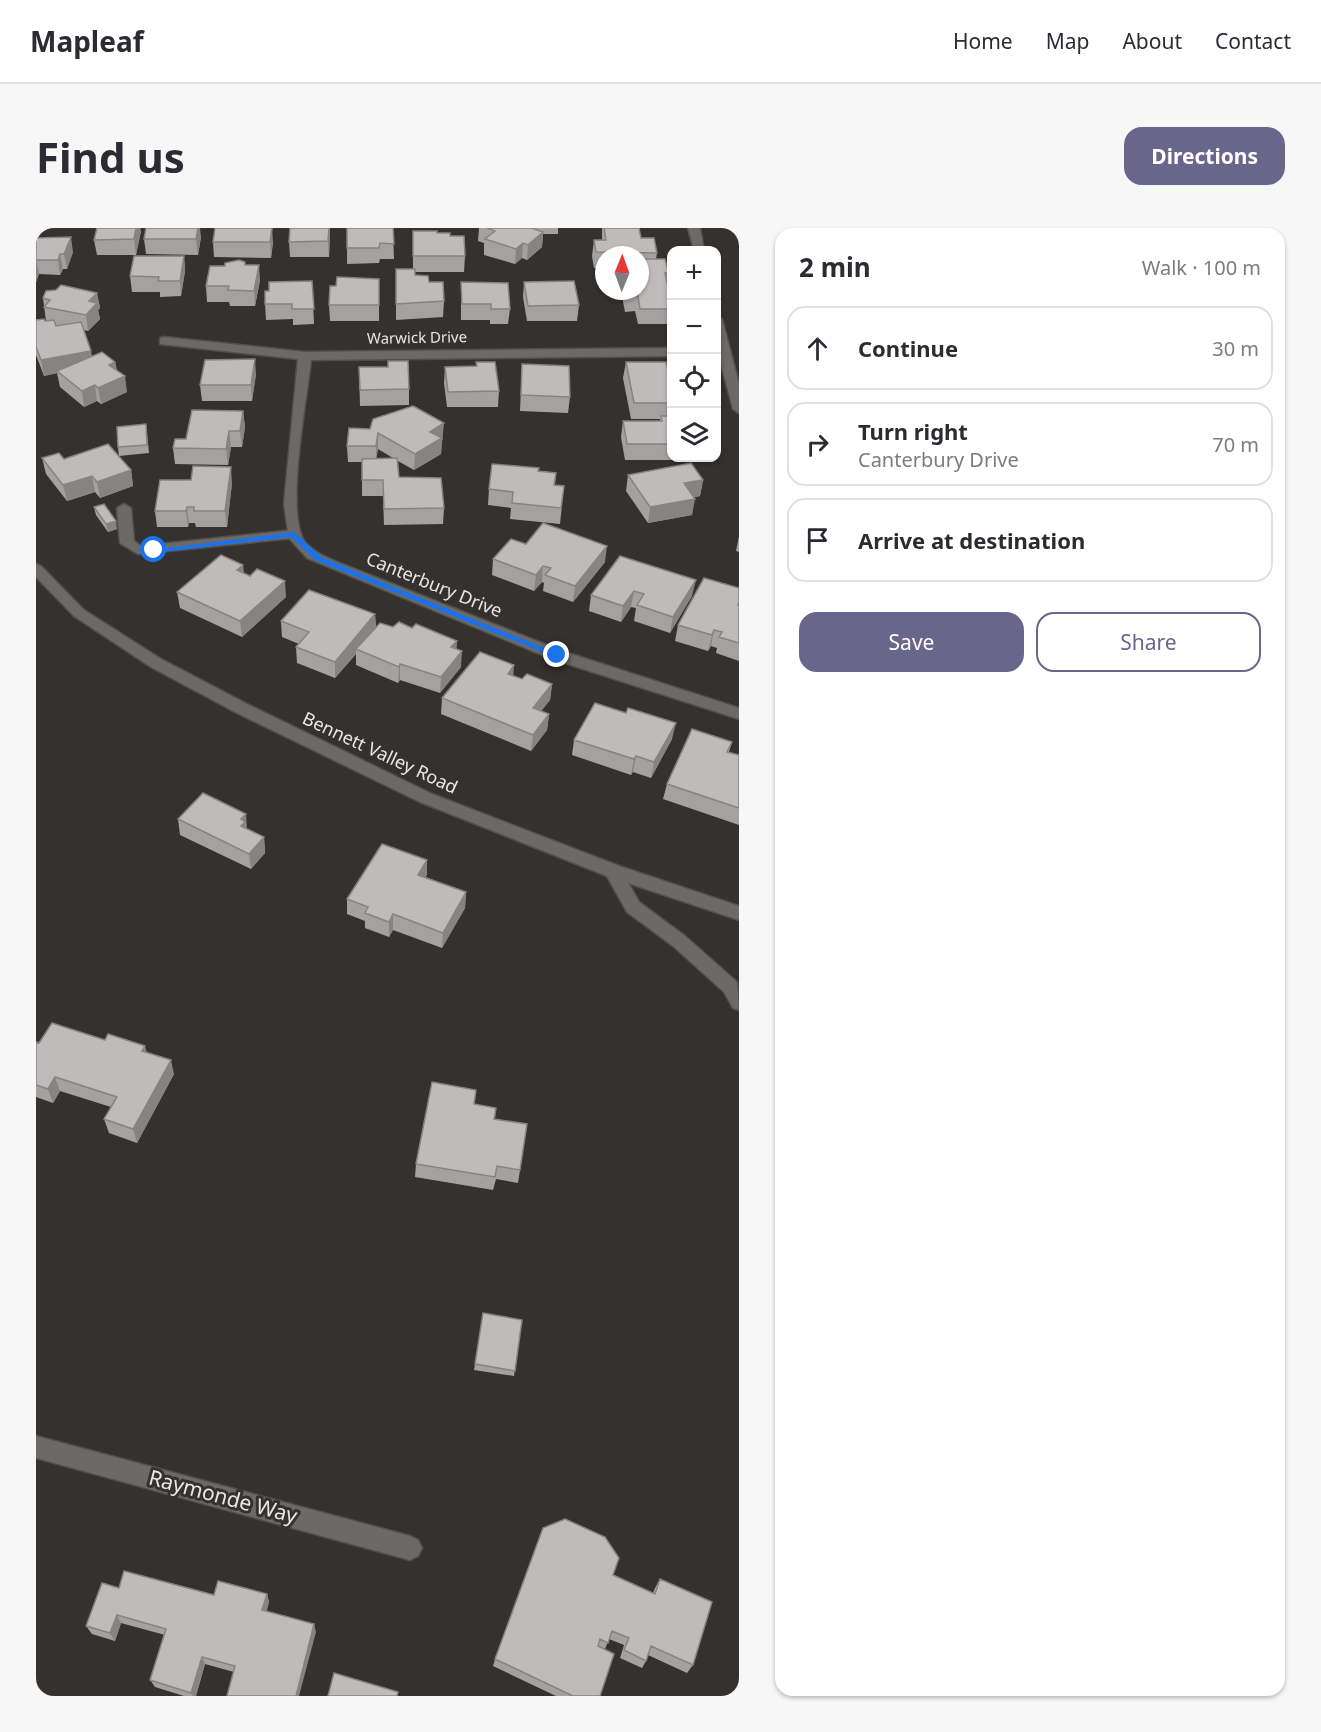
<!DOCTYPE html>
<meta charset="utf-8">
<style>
:root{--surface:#fff;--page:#f7f7f7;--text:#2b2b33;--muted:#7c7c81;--line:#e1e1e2;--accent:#6a658b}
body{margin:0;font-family:"Noto Sans",sans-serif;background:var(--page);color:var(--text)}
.controls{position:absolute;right:18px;top:18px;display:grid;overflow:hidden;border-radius:12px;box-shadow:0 2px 4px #0004}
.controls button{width:54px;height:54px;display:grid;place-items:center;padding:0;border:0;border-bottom:2px solid var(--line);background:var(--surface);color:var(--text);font:30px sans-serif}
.compass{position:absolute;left:559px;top:18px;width:54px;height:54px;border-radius:50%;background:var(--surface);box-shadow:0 2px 4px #0004;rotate:1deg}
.stop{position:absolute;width:18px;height:18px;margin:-14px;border:4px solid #1a73e8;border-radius:50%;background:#fff}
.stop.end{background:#1a73e8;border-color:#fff;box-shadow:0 2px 6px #0008}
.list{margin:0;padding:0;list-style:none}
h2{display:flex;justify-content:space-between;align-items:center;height:78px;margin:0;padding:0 24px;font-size:26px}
h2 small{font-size:20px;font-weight:400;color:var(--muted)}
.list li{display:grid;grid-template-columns:39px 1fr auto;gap:18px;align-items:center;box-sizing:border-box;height:84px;margin:0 12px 12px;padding:0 12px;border:2px solid var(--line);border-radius:18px}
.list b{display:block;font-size:22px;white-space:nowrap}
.list p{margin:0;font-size:20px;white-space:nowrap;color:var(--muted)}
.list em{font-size:20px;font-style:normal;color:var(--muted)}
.actions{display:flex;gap:12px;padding:18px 24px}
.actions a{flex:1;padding:14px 0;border:2px solid var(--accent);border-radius:18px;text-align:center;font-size:21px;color:var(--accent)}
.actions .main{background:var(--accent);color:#fff}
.icon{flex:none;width:33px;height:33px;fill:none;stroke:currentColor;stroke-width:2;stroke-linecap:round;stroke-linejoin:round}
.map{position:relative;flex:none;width:703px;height:1468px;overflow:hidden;border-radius:18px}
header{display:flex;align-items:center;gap:36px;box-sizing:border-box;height:84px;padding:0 30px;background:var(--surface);border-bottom:2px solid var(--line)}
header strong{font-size:28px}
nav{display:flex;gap:33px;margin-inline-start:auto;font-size:21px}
.intro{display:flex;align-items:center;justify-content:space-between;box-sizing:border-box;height:144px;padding:0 36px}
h1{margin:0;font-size:42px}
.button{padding:15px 27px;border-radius:18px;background:var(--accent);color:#fff;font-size:21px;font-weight:700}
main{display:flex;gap:36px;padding:0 36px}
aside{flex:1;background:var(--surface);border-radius:18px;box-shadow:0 2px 4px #0004}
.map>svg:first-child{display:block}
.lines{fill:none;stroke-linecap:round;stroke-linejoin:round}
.service-casing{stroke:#514f4d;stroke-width:3}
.minor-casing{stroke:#514f4d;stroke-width:3}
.tertiary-casing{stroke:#514f4d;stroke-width:3}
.service{fill:#6d6967;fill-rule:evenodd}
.minor{fill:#6d6967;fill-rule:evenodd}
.tertiary{fill:#6d6967;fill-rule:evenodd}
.wall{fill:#a5a1a1;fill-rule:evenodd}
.shaded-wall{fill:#868383}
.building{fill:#c0bbbb;stroke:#868383;stroke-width:1.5}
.route{fill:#1a73e8}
.labels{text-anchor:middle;stroke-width:6;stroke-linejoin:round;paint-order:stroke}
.far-street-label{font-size:15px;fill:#e9e7e6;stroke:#34312f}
.street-label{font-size:18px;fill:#e9e7e6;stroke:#34312f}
.near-street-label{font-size:21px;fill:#e9e7e6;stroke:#34312f}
</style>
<header>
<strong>Mapleaf</strong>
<nav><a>Home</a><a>Map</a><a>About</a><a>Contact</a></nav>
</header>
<div class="intro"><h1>Find us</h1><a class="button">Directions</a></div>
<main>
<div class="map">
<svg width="703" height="1468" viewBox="0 0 703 1468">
<rect width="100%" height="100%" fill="#34312f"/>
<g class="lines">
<defs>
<path id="service" d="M88,276L95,280L98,313L105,318L258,302L265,306L258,310L102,326L84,315L81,280Z
M577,636L583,638L603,674L649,708L701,754L703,782L697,780L688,764L637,718L591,684L568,643L571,638Z"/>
<path id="minor" d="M652,0H664L668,22H658Z
M680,88L686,91L703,156V185L697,181L680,117Z
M128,109L269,124L636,120V128L275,132C271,171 250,277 267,311C273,322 290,329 301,334L526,423L703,480V491L516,431L271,330L253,310L248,276L262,131L124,116V110Z
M0,1208L374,1308L382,1312L386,1320L382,1328L374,1332L0,1230Z"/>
<path id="tertiary" d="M0,336L5,338L48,382L125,431L211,476L396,566L583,638L703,678V692L571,648L384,574L199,484L115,439L38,388L0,349Z"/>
</defs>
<use href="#service" class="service-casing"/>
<use href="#minor" class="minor-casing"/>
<use href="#tertiary" class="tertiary-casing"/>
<use href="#service" class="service"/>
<use href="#minor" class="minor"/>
<use href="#tertiary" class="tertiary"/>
</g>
<path class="wall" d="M61,0H104L105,3L100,27H61L58,12Z
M254,0H294L293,29H254L253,14Z
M357,0L358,31H344L343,35L311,36V20Z
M443,0H522V6H507L506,19L491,32L486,30L479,36L448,27V15L442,13Z
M566,0H603L605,10L621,25L620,31L633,45L631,55L636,75V89L634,96H602L599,83L589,84L585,63H579H604V27H568V40H558L556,28L558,12H566Z
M377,3L414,8L429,28L428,44H379V47L393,54L408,73L407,89L360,92V41H377Z
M165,9L162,27L110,26L108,11Z
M0,10L37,24L31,41H27L24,47L3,46L0,54Z
M177,14H237L235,30L178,29Z
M148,28L149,43L145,68L124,69V64H96L94,48Z
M209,34V37L224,52L219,78H194L193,74H171L170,58L189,38Z
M343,51V93H294L293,77L300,58Z
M276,53L278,96L257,97V91L230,92L229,76L233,63Z
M425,54L474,81L472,96H454V92H425Z
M488,54L543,77L541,93H491L487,69Z
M61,65L64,80L62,82L64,91L52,103L48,102L56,129L79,134L81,142L91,164L65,176L61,173L48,179L24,159L21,145L8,148L0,127V92L10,93L7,70Z
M440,134L463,163L462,179H411L408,155L409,139L440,138Z
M590,134L636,156V230H651L650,232H589L585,209L587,193H624V191H595L587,150Z
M486,136L534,169L532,185L484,183Z
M323,139H352L373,161V177L324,178Z
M220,146L216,173H166L164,157Z
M207,183L209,199L206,219H195L192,237L139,236L137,220L150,211Z
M313,200L407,211L406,212L405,226L378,242L362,233L363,249L408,280L407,296L348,297L347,268H326V234H312L311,218ZM342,221L357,230H340Z
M111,205L113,225L83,228L82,219Z
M6,230L28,231L95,242L97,258L64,270L59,264L31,273L10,246Z
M503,243L520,245L519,257L528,258L524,296L474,291L475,280L452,277L453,261Z
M592,247L667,252L664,268L658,269L656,287L612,295L590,263Z
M196,255L191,299H160L159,295H153L152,299H121L119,283Z
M58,279L81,301L72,304L60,287Z
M703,308V324L700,323Z
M490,316L569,334L537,374L507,363L508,355L506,354L498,363L456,347L457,331Z
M584,328L656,368L634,405L598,393L600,380L595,379L585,394L553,383L555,367Z
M208,345L250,369L206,409L144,380L141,364Z
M703,360V433L680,425L681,420L675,418L672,423L639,413L642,397Z
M339,386L340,400H376L421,413L420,421L425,439L404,465L364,452L362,455L320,437V426L299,450L261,435L260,419L263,416L246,409L245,393Z
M477,448L486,451L516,456L514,472L505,483L513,486L511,502L495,523L405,486L406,470Z
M636,511L615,550L597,544L595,547L536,527L538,512Z
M696,514L693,524L703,527V597L627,571L631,556Z
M142,591L211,601L228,609L229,625L215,641L144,607Z
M391,647L389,649L430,664L429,680L406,720L357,702L353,709L329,700V693L311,686V671Z
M69,812L111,825L138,846L101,915L73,905L68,891L75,879L24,863L17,875L0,869V814L3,815Z
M439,876L460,880L459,891L491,896L482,955L460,951L457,962L379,949L380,936Z
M486,1092L478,1148L438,1142L439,1136Z
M577,1347L617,1365L619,1360L624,1351L657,1437L651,1445L612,1427L610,1433L606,1440L584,1430L588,1417L573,1411L569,1421L564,1468H520L457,1438L459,1431Z
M83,1360L178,1367L231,1366L233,1374L230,1383L280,1404L198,1444L169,1436L160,1468H148L119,1459L114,1452L129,1407L85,1395L79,1413L56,1406L50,1398Z"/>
<path class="shaded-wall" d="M100,0H104L105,3L100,27L98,11Z
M162,0H164L165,9L162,27L160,11Z
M236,0L237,14L235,30L234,14Z
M293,0L294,6L293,29L292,13Z
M507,4L506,19L491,32L492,17Z
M35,9L37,24L31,41L28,26Z
M487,15L486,30L479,36L480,21Z
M24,26L27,41L24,47L22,32Z
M148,28L149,43L145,68L144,53Z
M0,31L3,46L0,54Z
M223,37L224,52L219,78L218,63Z
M61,65L64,80L62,82L64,91L52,103L50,87L53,73Z
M55,123L58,139L21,143V145L8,148L5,132Z
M219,131L220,146L216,173L215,157Z
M79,134L82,150L73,137Z
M89,148L91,164L65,176L62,160Z
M59,157L61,173L48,179L46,163Z
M207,183L209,199L206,219L204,203Z
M408,195L405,226L378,242L379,226L394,204Z
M193,203L195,219L192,237L190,221Z
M342,205V221L340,234V218Z
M195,239L196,255L191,299L189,283Z
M95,242L97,258L64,270L61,254Z
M56,248L59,264L31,273L27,257Z
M667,252L664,268L645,272L648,255Z
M659,271L656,287L612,295L614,279Z
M151,279L153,295L152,299L150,283Z
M80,293L81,301L72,304L70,296Z
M571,318L569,334L537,374L539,358Z
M207,337L209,353L201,342Z
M507,338L506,354L498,363L500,347Z
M660,352L656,368L634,405L637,389Z
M249,353L250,369L206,409L204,393Z
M598,363L595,379L585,394L587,378Z
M339,386L340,402L320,421V426L299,450V434Z
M678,402L675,418L672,423L676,407Z
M421,413L420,429L415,419Z
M426,423L425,439L404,465L405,449Z
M364,436V452L362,455L363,439Z
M478,437L477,453L472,446Z
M516,456L514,472L495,496L497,480Z
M513,486L511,502L495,523L497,507Z
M640,495L636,511L615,550L618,534Z
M600,528L597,544L595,547L598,531Z
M210,586L211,601L207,613L205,591Z
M228,609L229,625L215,641L213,626Z
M391,632V647L382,662V647Z
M430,664L429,680L406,720L407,705Z
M357,686V702L353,709V694Z
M109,818L113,832L106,823Z
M135,832L138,846L101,915L97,901Z
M19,849L24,863L17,875L12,861Z
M231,1366L233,1374L229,1390L226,1382Z
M81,1387L85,1395L79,1413L74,1405Z
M278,1396L280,1404L263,1468H260Z
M166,1429L169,1436L160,1468H157L155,1465Z"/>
<path class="building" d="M61,0H100L98,11L58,12Z
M110,0H162L160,11H108Z
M179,0H236L234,14H177Z
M254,0H293L292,13L253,14Z
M311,0H357L358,16L344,15L343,20H311Z
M451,0H495L507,4L492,17L487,15L480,21L449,11L459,3Z
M568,0H603L605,10H618L621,25L560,24L558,12H570Z
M377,3H401V5H414V8H428L429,28H377Z
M35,9L28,26H24L22,32H0V10Z
M98,28H148L144,53H122L123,49L94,48Z
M604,31H629L633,45H629L636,75V81H604L602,68H591L590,63H604Z
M203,32L209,34V37H223L218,63L192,62L193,58H170L174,38H189V35Z
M360,41H379V47L392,48L393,54H407L408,73L360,76Z
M301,49L343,51V77H293L294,58H300Z
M276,53L278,81H256V76H229V63H233V54Z
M538,53L543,77L492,78L488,54Z
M425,54L472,55L474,81H455V76H426Z
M25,57L61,65L53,73L61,75L50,87L8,79L14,72L7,70L10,63L20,62Z
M8,91L9,93L18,92L20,98L45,94L55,123L5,132L0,119V92Z
M66,124L79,134L73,137L89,148L62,160L59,157L46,163L21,143Z
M219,131L215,157H164L169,132Z
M352,133H372L373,161L324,162L323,139H352Z
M440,134H459L463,163L412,164L409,139L441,138Z
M590,134H630L636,156V175H598Z
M486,136L533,138L534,169L485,167Z
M377,178L408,195L394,204L406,210L379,226L342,205L340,218H311L313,200L334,201L337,191Z
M156,182L207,183L204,203H193L190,221L137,220L139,211H150Z
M625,188H636V216H591L587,193H626Z
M110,196L111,217L82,219L81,199Z
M72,216L95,242L61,254L56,248L27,257L6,230L23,225L28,231Z
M361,230L363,249L405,250L408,280L348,281L347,252H326V231Z
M655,235L667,252L648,255L659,271L614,279L592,247Z
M456,236L503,240L502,243L520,245L518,257L528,258L525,280L476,275L477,264L453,261Z
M157,238L195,239L189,283H158V279H151L150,283H119L124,252H155Z
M68,276L80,293L70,296L58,279Z
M507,295L571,318L539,358L509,347L515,340L507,338L500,347L457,331L475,311L490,316Z
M185,327L207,337L201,342L214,348L221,341L249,353L204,393L141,364Z
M584,328L660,352L637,389L601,377L608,366L598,363L587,378L555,367Z
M668,350L703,360V374L702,377H703V415L683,409L686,404L678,402L676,407L642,397Z
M273,362L339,386L299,434L260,419L273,404L245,393Z
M363,394L376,400L380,396L421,413L415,419L426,423L405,449L364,436L363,439L320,421L344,395L357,399Z
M444,424L478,437L472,446L486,451L491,446L516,456L497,480L513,486L497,507L406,470Z
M559,475L590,485L592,480L640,495L618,534L600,528L598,531L538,512Z
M656,501L696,514L691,524L703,527V580L631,556Z
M167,565L210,586L205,591L209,594L205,598L228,609L213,626L142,591Z
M346,616L391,632L382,647L430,664L407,705L357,686L353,694L329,685L332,679L311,671Z
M16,795L69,812L72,806L109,818L106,823L135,832L97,901L68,891L81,869L19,849L12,861L0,857V814L3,815Z
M396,854L440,862L438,876L460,880L458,891L491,896L484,942L461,938L459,949L380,936Z
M447,1085L486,1092L479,1143L439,1136Z
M529,1291L569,1309L583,1330L577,1347L619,1366L624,1351L676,1374L657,1437L615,1418L610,1433L588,1422L593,1410L576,1403L572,1415L564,1411L562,1418L578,1426L564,1468H537L459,1431L507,1300Z
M88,1343L178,1367L182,1353L231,1366L226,1382L278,1396L260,1468H191L199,1438L166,1429L155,1465L114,1452L130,1401L81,1387L74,1405L50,1398L66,1355L83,1360Z
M298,1445L362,1464L361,1468H292Z"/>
<path class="route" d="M258,304L285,329L525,427L518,429L279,332L255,309L118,325L115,322Z"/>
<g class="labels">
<g class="far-street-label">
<text transform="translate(381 110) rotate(-1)" y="5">Warwick Drive</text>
</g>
<g class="street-label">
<text transform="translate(398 357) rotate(22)" y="6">Canterbury Drive</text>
<text transform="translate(344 525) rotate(25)" y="6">Bennett Valley Road</text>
</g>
<g class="near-street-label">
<text transform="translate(187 1269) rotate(15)" y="7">Raymonde Way</text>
</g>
</g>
</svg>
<div class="controls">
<button>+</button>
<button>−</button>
<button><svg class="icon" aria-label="locate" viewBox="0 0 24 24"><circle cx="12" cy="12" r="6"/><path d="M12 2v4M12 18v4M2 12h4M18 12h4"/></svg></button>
<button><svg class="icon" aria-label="layers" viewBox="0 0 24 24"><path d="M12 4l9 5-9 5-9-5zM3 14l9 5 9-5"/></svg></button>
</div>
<svg class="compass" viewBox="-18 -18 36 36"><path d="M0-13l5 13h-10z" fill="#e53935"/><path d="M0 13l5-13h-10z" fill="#7c7c81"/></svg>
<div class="stop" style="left:118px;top:322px"></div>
<div class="stop end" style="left:521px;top:427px"></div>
</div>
<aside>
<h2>2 min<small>Walk · 100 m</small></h2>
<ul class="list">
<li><svg class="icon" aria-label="ahead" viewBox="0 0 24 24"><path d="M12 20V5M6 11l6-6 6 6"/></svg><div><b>Continue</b></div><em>30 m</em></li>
<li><svg class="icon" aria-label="right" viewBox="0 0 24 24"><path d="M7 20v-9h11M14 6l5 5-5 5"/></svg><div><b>Turn right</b><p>Canterbury Drive</p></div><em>70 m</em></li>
<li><svg class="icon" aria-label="arrive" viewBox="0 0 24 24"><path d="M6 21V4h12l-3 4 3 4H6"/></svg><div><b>Arrive at destination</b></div></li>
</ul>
<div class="actions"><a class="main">Save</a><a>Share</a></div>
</aside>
</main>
